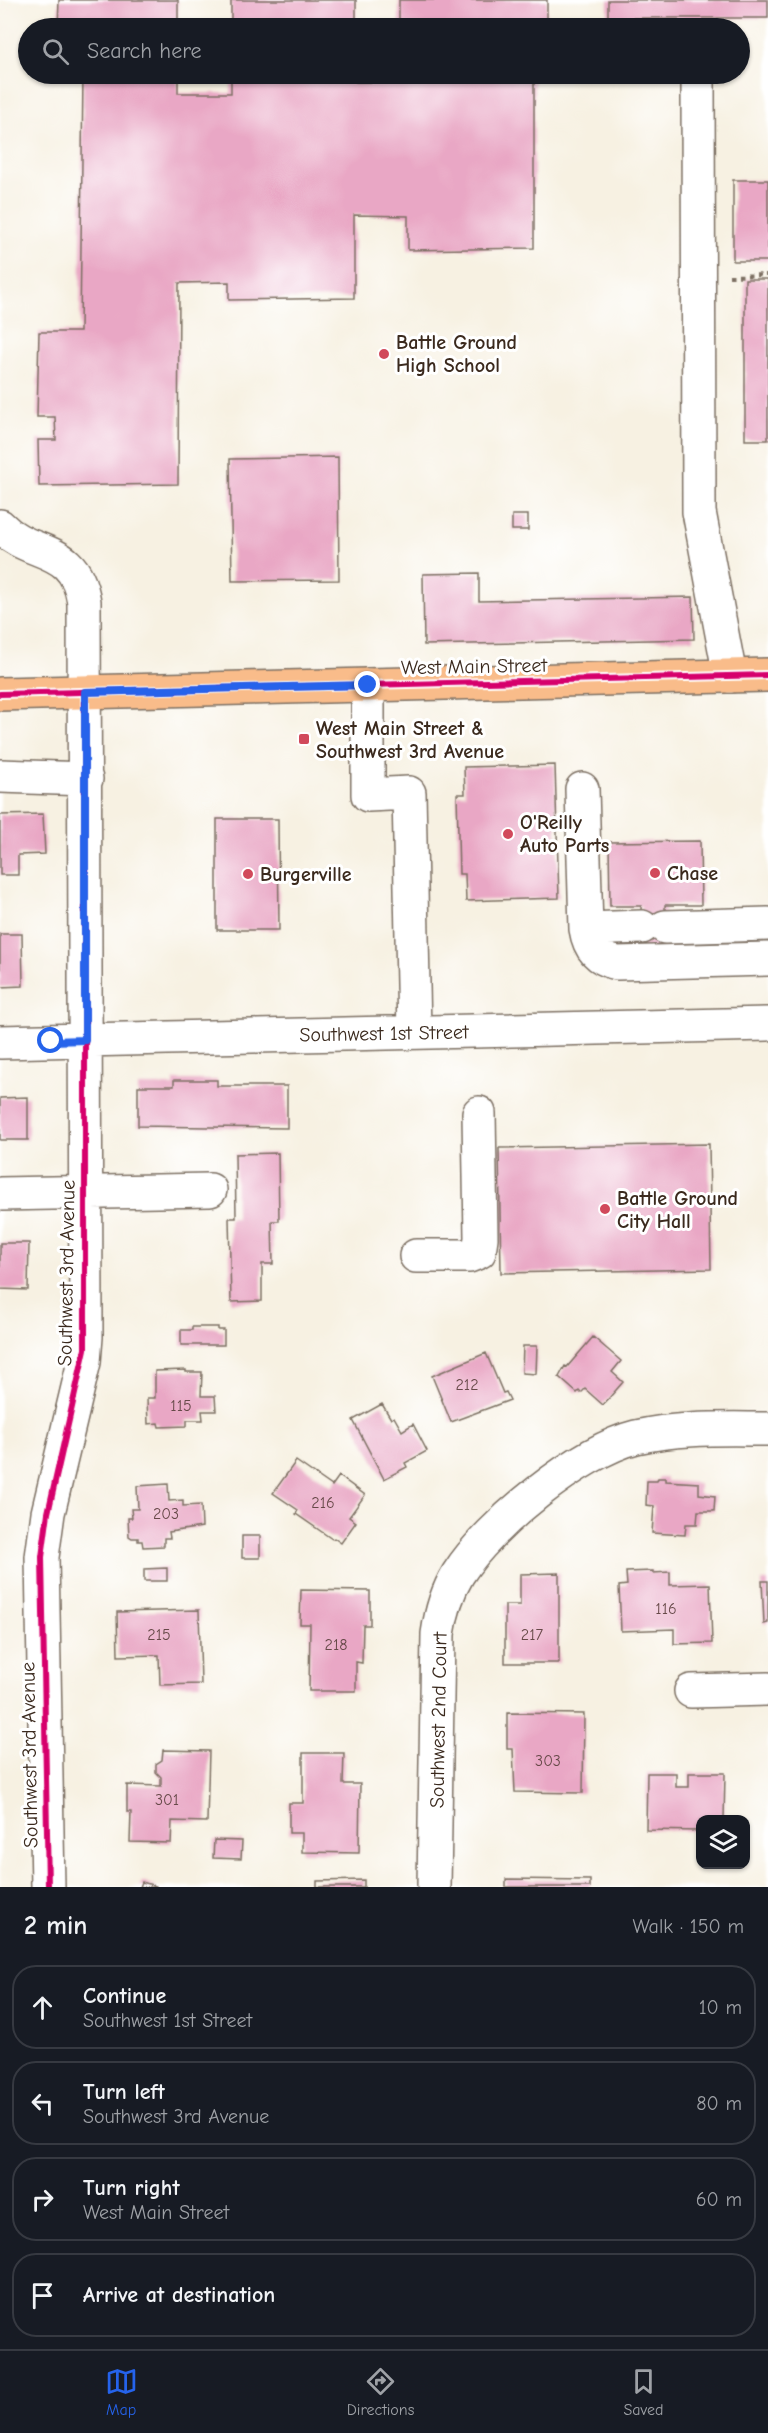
<!DOCTYPE html>
<meta charset="utf-8">
<style>
:root{--surface:#171b24;--page:#20242c;--text:#f1f3f6;--muted:#9ea1a6;--line:#363941;--accent:#2563eb}
body{margin:0;font-family:"Comic Neue",sans-serif;background:var(--page);color:var(--text)}
.controls{position:absolute;right:18px;bottom:18px;display:grid;overflow:hidden;border-radius:12px;box-shadow:0 2px 4px #0004}
.controls button{width:54px;height:54px;display:grid;place-items:center;padding:0;border:0;border-bottom:2px solid var(--line);background:var(--surface);color:var(--text);font:30px sans-serif}
.stop{position:absolute;width:18px;height:18px;margin:-14px;border:4px solid #2563eb;border-radius:50%;background:#fff}
.stop.end{background:#2563eb;border-color:#fff;box-shadow:0 2px 6px #0008}
.list{margin:0;padding:0;list-style:none}
h2{display:flex;justify-content:space-between;align-items:center;height:78px;margin:0;padding:0 24px;font-size:26px}
h2 small{font-size:20px;font-weight:400;color:var(--muted)}
.list li{display:grid;grid-template-columns:39px 1fr auto;gap:18px;align-items:center;box-sizing:border-box;height:84px;margin:0 12px 12px;padding:0 12px;border:2px solid var(--line);border-radius:24px}
.list b{display:block;font-size:22px;white-space:nowrap}
.list p{margin:0;font-size:20px;white-space:nowrap;color:var(--muted)}
.list em{font-size:20px;font-style:normal;color:var(--muted)}
.icon{flex:none;width:33px;height:33px;fill:none;stroke:currentColor;stroke-width:2;stroke-linecap:round;stroke-linejoin:round}
.map{position:relative;flex:none;width:768px;height:1887px;overflow:hidden}
.search{position:absolute;background:var(--surface);box-shadow:0 2px 4px #0004;left:18px;right:18px;top:18px;height:66px;display:flex;align-items:center;gap:15px;box-sizing:border-box;padding:0 21px;border-radius:33px;color:var(--muted);font-size:22px}
.sheet{height:462px;background:var(--surface)}
nav{display:flex;justify-content:space-around;align-items:center;box-sizing:border-box;height:84px;border-top:2px solid var(--line);background:var(--surface);font-size:16px;color:var(--muted)}
nav a{display:grid;justify-items:center;gap:3px}
nav .on{color:var(--accent)}
.map>svg:first-child{display:block}
.building{fill:#e9a7c5}
.lines{fill:none;stroke-linecap:round;stroke-linejoin:round}
.minor-casing{stroke:#7d7063;stroke-width:36}
.major-casing{stroke:#7d7063;stroke-width:36}
.path{stroke:#7d7063;stroke-width:4;stroke-dasharray:4.5 4.5;stroke-linecap:butt}
.minor{stroke:#fff;stroke-width:33}
.major{stroke:#f9bc8a;stroke-width:33}
.cycleway-casing{stroke:#fff;stroke-width:10}
.cycleway{stroke:#d6006c;stroke-width:6}
.route{stroke:#2563eb;stroke-width:8}
.poi-dot{fill:#d1495b;stroke:#fff;stroke-width:2}
.labels{text-anchor:middle;stroke-width:6;stroke-linejoin:round;paint-order:stroke}
.number-label{font-size:16px;fill:#664948}
.poi-label{font-size:20px;font-weight:bold;fill:#3b2a1e;stroke:#fff;text-anchor:start}
.street-label{font-size:20px;fill:#3b2a1e;stroke:#fff}
</style>
<div class="map">
<svg width="768" height="1887" viewBox="0 0 768 1887">
<rect width="100%" height="100%" fill="#fff"/>
<filter id="ink" filterUnits="userSpaceOnUse"><feTurbulence type="fractalNoise" baseFrequency=".0167" numOctaves="2"/><feDisplacementMap in="SourceGraphic" scale="12" xChannelSelector="R" yChannelSelector="G"/><feConvolveMatrix kernelMatrix="1 2 1 2 8 2 1 2 1" color-interpolation-filters="sRGB"/></filter>
<filter id="wash" filterUnits="userSpaceOnUse"><feTurbulence type="fractalNoise" baseFrequency=".008" numOctaves="4" result="noise"/><feDisplacementMap in="SourceGraphic" scale="24" xChannelSelector="R" yChannelSelector="G"/><feGaussianBlur stdDeviation="1.35" result="paint"/><feColorMatrix in="noise" values="0 0 0 0 0 0 0 0 0 0 0 0 0 0 0 0 0 1.4 0 .05"/><feComposite in="paint" operator="in"/></filter>
<g filter="url(#wash)">
<rect width="100%" height="100%" fill="#f7f1e2"/>
<g id="blocks">
<path class="building" d="M59,0H178V28H58Z
M231,0H356V28H231Z
M399,0H547V28H399Z
M608,0H768V18H608Z
M83,74H178V93H231V74H356V82H410V74H534V248L408,250V216L354,215V298L229,300V282L179,283L178,484L39,486L38,440H56L55,417H37L39,332H80Z
M733,180H768V261H733Z
M745,279H768V440H745Z
M338,457L339,580L232,581L230,459Z
M512,515H528V530H512Z
M479,573V601L693,597L694,639L424,645L423,574Z
M555,765L559,898L466,901L465,874H459L457,794H465L464,767Z
M43,814L45,854L18,855V875H0V815Z
M217,819H278L279,930H217Z
M700,841L701,905H665V953L642,954L641,906H610L609,842Z
M0,934H22L23,986L0,987Z
M174,1080H217V1086H287V1128L138,1126V1086H174Z
M28,1097V1140H0V1098Z
M709,1144L711,1269L501,1273L499,1148Z
M278,1153L279,1221H272L273,1264H262V1301L231,1302L229,1218H236L235,1154Z
M0,1243H29L28,1290L0,1289Z
M192,1327H218V1330H224V1345H181V1330H192Z
M593,1337L621,1361L612,1372L623,1382L603,1405L585,1389L581,1393L579,1391L577,1393L559,1377L565,1366L567,1367Z
M523,1346H537L536,1374L522,1373Z
M486,1353L503,1393L506,1392L510,1400L451,1422L432,1376Z
M186,1370V1372H202L201,1396H215L216,1411H202L203,1420H187V1426L159,1427L158,1423L148,1424L147,1398H155V1371Z
M382,1404L391,1419L394,1417L402,1431L413,1424L427,1451L405,1463L407,1467L384,1479L353,1420Z
M296,1461L332,1486L339,1476L365,1495L349,1517L356,1522L341,1543L334,1538L332,1539L296,1514L298,1510L273,1493Z
M658,1478H666V1481L699,1483V1494L715,1496L714,1511H698L697,1524H686L685,1535L652,1533L654,1506L646,1505L647,1481H657Z
M168,1484L169,1501L183,1500V1506L201,1505L202,1527L169,1532L170,1538H164V1546L143,1547L142,1541H138V1538H132L129,1536L128,1518H132L131,1509H138L137,1486Z
M242,1536H260V1558H242Z
M167,1568V1581H144V1569Z
M653,1571V1573L670,1572V1585L710,1584L712,1643L674,1644V1629L621,1631L619,1586L627,1585L626,1572Z
M559,1573V1663H505V1605H520V1574Z
M762,1581H768V1623L764,1624Z
M301,1590L370,1591V1625H363L362,1663L356,1662V1691H309L310,1624H300Z
M199,1610L201,1684L160,1685L159,1655L118,1656L117,1612Z
M507,1713L584,1714L583,1793L515,1792L513,1749H507Z
M163,1750L209,1751L207,1822L172,1821L171,1843L130,1842L131,1812H127V1785L161,1786V1777L156,1772V1764L162,1760Z
M303,1753H344L343,1784H360L359,1853L302,1852V1833H289V1803H303Z
M647,1773H676V1787H689V1773H725L724,1820H700V1831L646,1830Z
M214,1840L242,1841L241,1859L213,1858Z
M506,1879L590,1880V1887H506Z
M364,1880V1887H317V1881Z
M142,1882L156,1886V1887H140Z"/>
</g>
</g>
<g filter="url(#ink)">
<use href="#blocks" fill-opacity="0" stroke="#7d7063" stroke-width="1.5"/>
<g class="lines">
<defs>
<path id="minor" d="M698,74L699,512L730,676
M0,526C31,559 75,542 84,602L86,1337L84,1362L48,1513L42,1557L48,1887
M368,685V795L409,793L414,1032
M0,776L86,779
M582,789L586,929C589,948 598,959 617,963L768,959
M665,927L768,924
M586,929L642,927
M0,1042L768,1024
M0,1194L210,1190
M416,1256H469L479,1252L481,1238L479,1113
M691,1691L768,1689
M434,1887L438,1634C441,1613 447,1592 458,1574C489,1525 580,1451 636,1437C679,1427 724,1429 768,1429"/>
<path id="major" d="M0,694L768,675"/>
</defs>
<use href="#minor" class="minor-casing"/>
<use href="#major" class="major-casing"/>
<path class="path" d="M729,276L768,275"/>
<use href="#minor" class="minor"/>
<use href="#major" class="major"/>
<defs>
<path id="cycleway" d="M0,694L768,675
M48,1887L42,1557L48,1513L85,1349V692"/>
</defs>
<use href="#cycleway" class="cycleway-casing"/>
<use href="#cycleway" class="cycleway"/>
</g>
</g>
<g class="lines" filter="url(#ink)">
<path class="route" d="M51,1041L85,1040V692L368,685"/>
</g>
<g class="poi-dot">
<circle cx="384" cy="354" r="6"/>
<rect x="298" y="733" width="12" height="12" rx="3"/>
<circle cx="508" cy="834" r="6"/>
<circle cx="655" cy="873" r="6"/>
<circle cx="248" cy="874" r="6"/>
<circle cx="605" cy="1209" r="6"/>
</g>
<g class="labels">
<g class="number-label">
<text x="467" y="1390">212</text>
<text x="181" y="1411">115</text>
<text x="323" y="1508">216</text>
<text x="166" y="1519">203</text>
<text x="666" y="1614">116</text>
<text x="159" y="1640">215</text>
<text x="532" y="1640">217</text>
<text x="336" y="1650">218</text>
<text x="548" y="1766">303</text>
<text x="167" y="1805">301</text>
</g>
<g class="poi-label">
<text x="396" y="349">Battle Ground<tspan x="396" dy="23">High School</tspan></text>
<text x="316" y="735">West Main Street &amp;<tspan x="316" dy="23">Southwest 3rd Avenue</tspan></text>
<text x="520" y="829">O'Reilly<tspan x="520" dy="23">Auto Parts</tspan></text>
<text x="667" y="880">Chase</text>
<text x="260" y="881">Burgerville</text>
<text x="617" y="1205">Battle Ground<tspan x="617" dy="23">City Hall</tspan></text>
</g>
<g class="street-label">
<text transform="translate(474 666) rotate(-1)" y="7">West Main Street</text>
<text transform="translate(384 1033) rotate(-1)" y="7">Southwest 1st Street</text>
<text transform="translate(66 1273) rotate(-89)" y="7">Southwest 3rd Avenue</text>
<text transform="translate(438 1720) rotate(-89)" y="7">Southwest 2nd Court</text>
<text transform="translate(29 1755) rotate(-91)" y="7">Southwest 3rd Avenue</text>
</g>
</g>
</svg>
<div class="controls">
<button><svg class="icon" aria-label="layers" viewBox="0 0 24 24"><path d="M12 4l9 5-9 5-9-5zM3 14l9 5 9-5"/></svg></button>
</div>
<div class="stop" style="left:51px;top:1041px"></div>
<div class="stop end" style="left:368px;top:685px"></div>
<div class="search"><svg class="icon" aria-label="search" viewBox="0 0 24 24"><circle cx="10" cy="10" r="6"/><path d="M15 15l6 6"/></svg>Search here</div>
</div>
<section class="sheet">
<h2>2 min<small>Walk · 150 m</small></h2>
<ul class="list">
<li><svg class="icon" aria-label="ahead" viewBox="0 0 24 24"><path d="M12 20V5M6 11l6-6 6 6"/></svg><div><b>Continue</b><p>Southwest 1st Street</p></div><em>10 m</em></li>
<li><svg class="icon" aria-label="left" viewBox="0 0 24 24"><path d="M17 20v-9H6M10 6l-5 5 5 5"/></svg><div><b>Turn left</b><p>Southwest 3rd Avenue</p></div><em>80 m</em></li>
<li><svg class="icon" aria-label="right" viewBox="0 0 24 24"><path d="M7 20v-9h11M14 6l5 5-5 5"/></svg><div><b>Turn right</b><p>West Main Street</p></div><em>60 m</em></li>
<li><svg class="icon" aria-label="arrive" viewBox="0 0 24 24"><path d="M6 21V4h12l-3 4 3 4H6"/></svg><div><b>Arrive at destination</b></div></li>
</ul>
</section>
<nav>
<a class="on"><svg class="icon" aria-label="map" viewBox="0 0 24 24"><path d="M3 6l6-2 6 2 6-2v14l-6 2-6-2-6 2zM9 4v14M15 6v14"/></svg>Map</a>
<a><svg class="icon" aria-label="directions" viewBox="0 0 24 24"><path d="M12 3l9 9-9 9-9-9zM9 14v-3h6M13 9l2 2-2 2"/></svg>Directions</a>
<a><svg class="icon" aria-label="saved" viewBox="0 0 24 24"><path d="M7 4h10v16l-5-4-5 4z"/></svg>Saved</a>
</nav>
